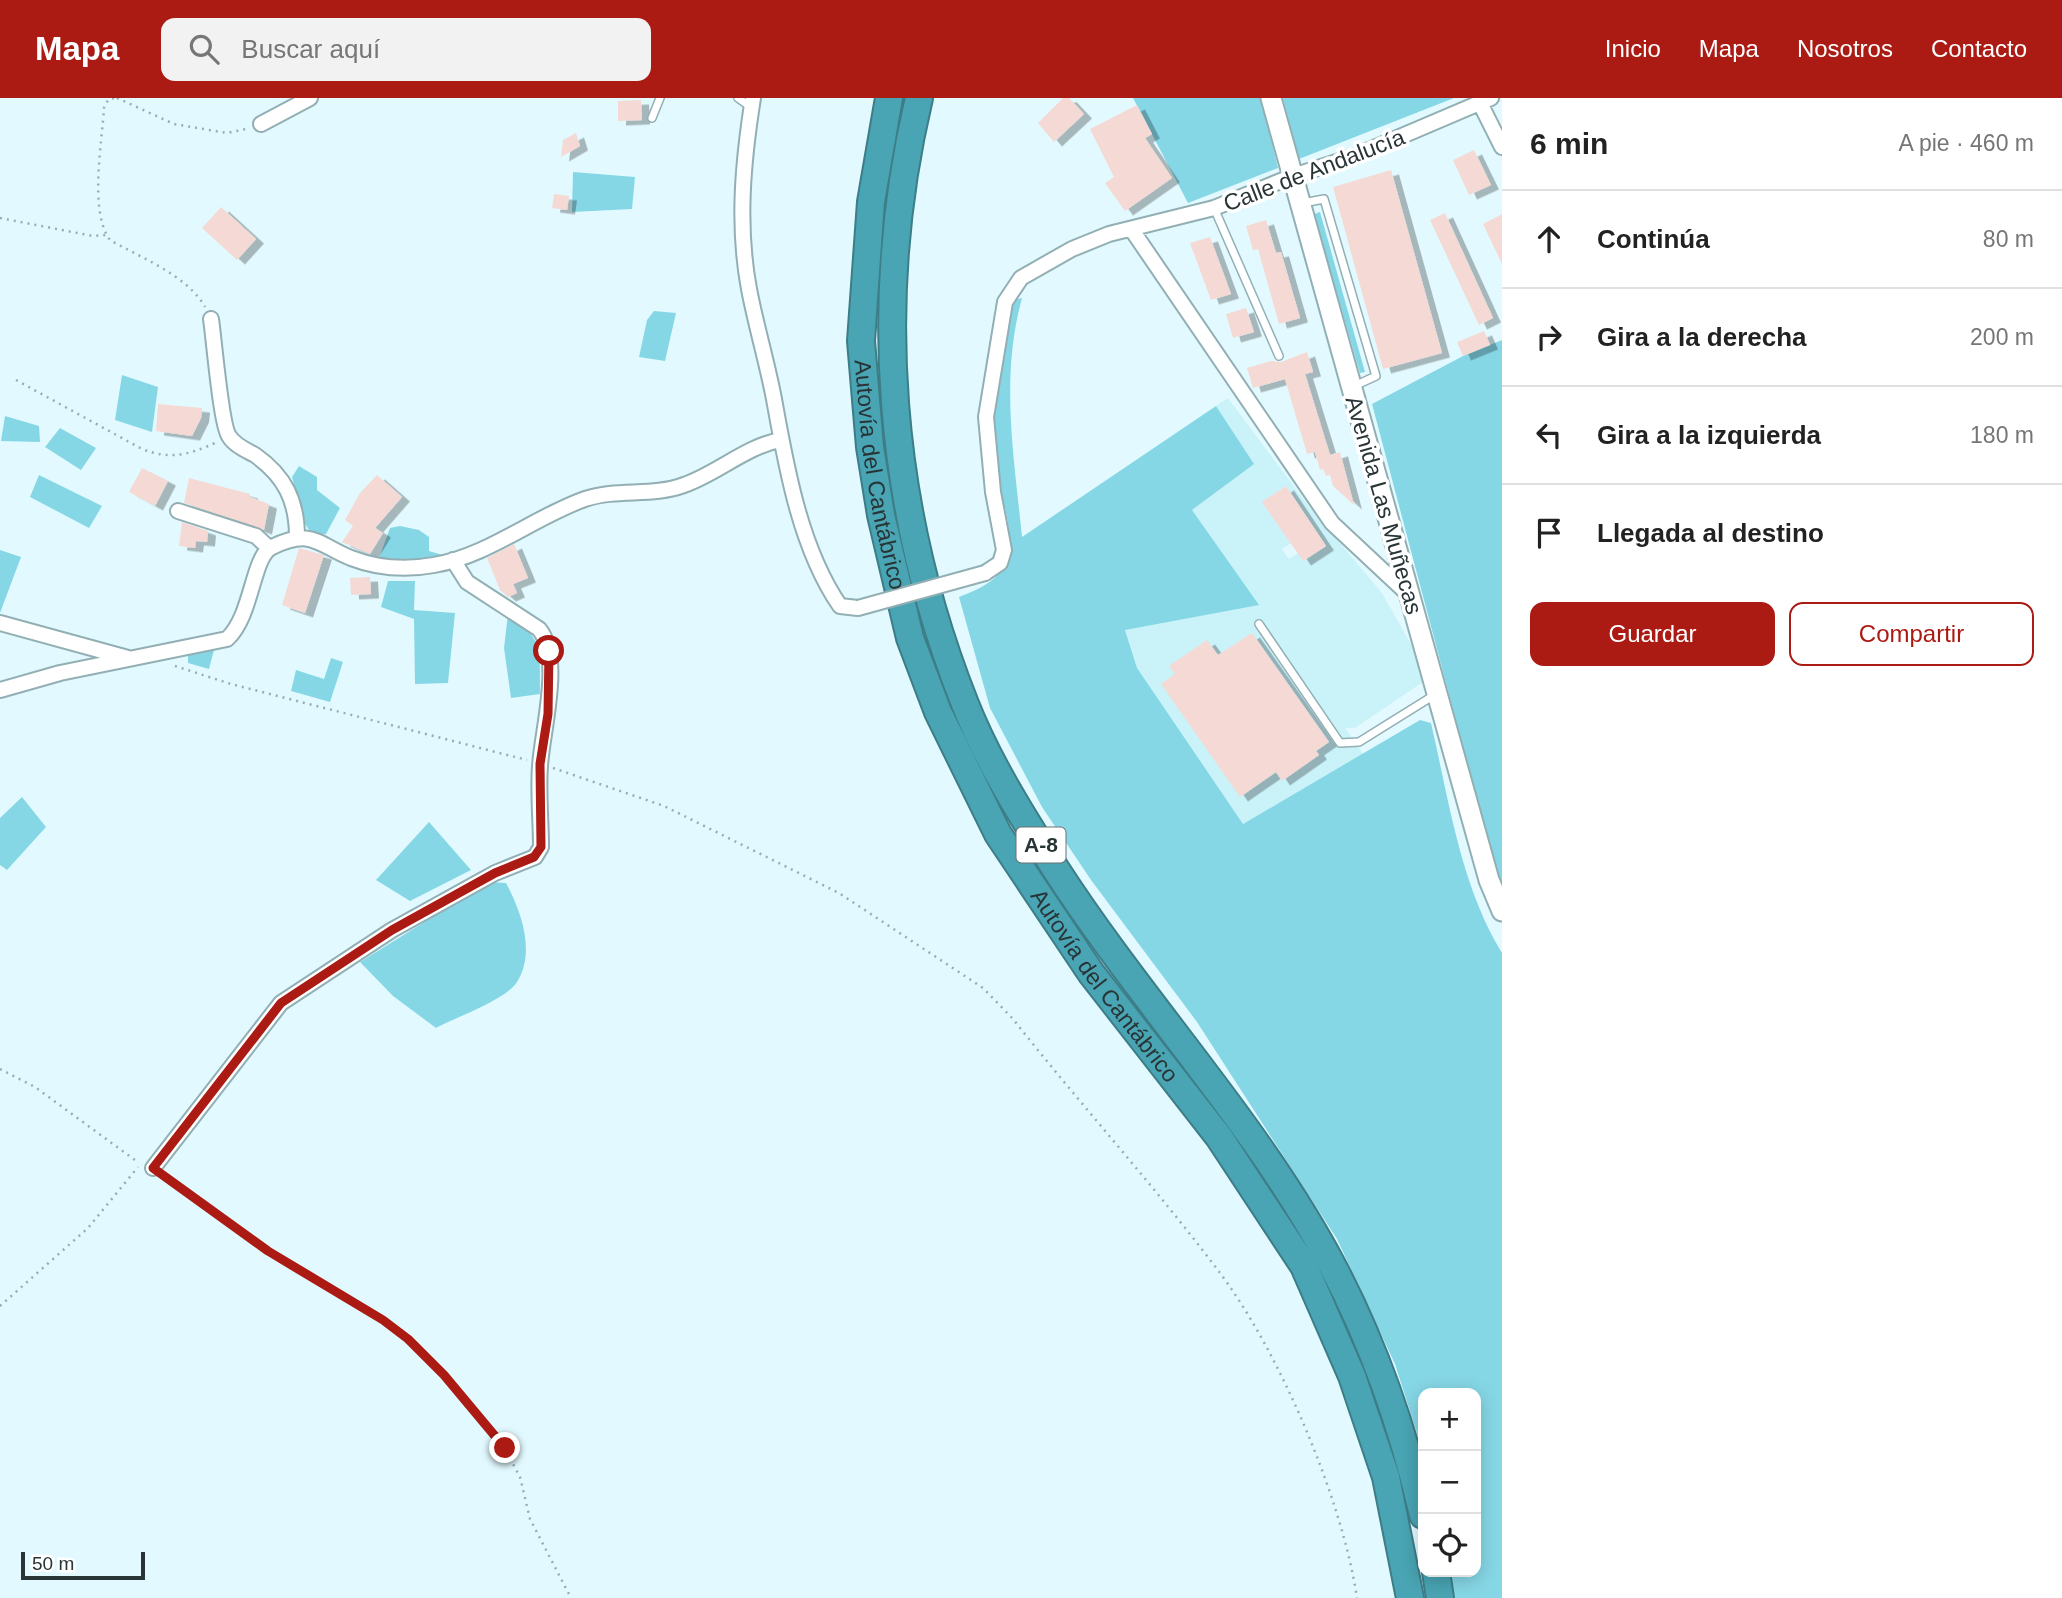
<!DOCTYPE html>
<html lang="es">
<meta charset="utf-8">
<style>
:root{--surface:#fff;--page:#f2f2f2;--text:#222;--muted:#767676;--line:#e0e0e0;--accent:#ab1a13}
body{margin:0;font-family:Arial,sans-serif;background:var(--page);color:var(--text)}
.controls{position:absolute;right:21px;bottom:21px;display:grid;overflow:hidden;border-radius:14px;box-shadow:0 4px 18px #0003}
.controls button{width:63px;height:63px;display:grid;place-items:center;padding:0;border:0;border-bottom:2px solid var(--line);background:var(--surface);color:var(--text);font:35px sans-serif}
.scale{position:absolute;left:21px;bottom:18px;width:124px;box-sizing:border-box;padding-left:7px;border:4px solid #283436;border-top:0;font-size:19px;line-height:24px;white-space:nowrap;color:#283436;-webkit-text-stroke:5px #fff;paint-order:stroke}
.stop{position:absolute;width:21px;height:21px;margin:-16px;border:5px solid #ab1a13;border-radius:50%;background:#fff}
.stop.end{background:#ab1a13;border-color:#fff;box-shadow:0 2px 7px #0008}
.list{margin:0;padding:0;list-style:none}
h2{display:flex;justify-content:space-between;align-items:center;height:91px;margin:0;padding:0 28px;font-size:30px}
h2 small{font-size:23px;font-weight:400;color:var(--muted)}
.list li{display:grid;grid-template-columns:46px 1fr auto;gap:21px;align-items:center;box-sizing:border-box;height:98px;padding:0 28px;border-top:2px solid var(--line)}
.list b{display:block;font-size:26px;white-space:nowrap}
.list em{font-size:23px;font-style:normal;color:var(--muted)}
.actions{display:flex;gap:14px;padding:21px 28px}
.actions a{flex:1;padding:16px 0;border:2px solid var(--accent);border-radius:14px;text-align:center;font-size:24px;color:var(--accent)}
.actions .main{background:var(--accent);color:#fff}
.icon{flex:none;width:38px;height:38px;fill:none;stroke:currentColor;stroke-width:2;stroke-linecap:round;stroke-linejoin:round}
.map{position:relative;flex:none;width:1502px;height:1500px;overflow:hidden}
header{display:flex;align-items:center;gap:42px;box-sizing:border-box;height:98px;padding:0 35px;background:var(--accent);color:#fff}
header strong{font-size:33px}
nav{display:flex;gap:38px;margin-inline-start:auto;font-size:24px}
.search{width:490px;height:63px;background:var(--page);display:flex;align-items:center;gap:18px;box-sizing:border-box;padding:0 24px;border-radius:14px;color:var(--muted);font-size:26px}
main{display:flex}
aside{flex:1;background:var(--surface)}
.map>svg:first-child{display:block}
.built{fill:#caf2f9;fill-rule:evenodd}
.green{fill:#86d7e6}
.building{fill:#f5d9d4;filter:url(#shadow)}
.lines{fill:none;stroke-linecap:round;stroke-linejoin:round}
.lane-casing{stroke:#92afb4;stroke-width:10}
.street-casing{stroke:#92afb4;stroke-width:18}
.secondary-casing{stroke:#92afb4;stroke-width:23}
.highway-casing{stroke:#3d7d87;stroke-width:30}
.path{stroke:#99adb1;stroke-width:2.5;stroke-dasharray:2 5;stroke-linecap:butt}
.lane{stroke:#fff;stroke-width:7}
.street{stroke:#fff;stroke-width:14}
.secondary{stroke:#fff;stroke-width:19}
.highway{stroke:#49a4b3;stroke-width:26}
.street-bridge-casing{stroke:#92afb4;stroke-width:18;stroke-linecap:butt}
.street-bridge{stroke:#fff;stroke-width:14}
.route{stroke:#ab1a13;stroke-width:9}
.labels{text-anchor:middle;stroke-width:7;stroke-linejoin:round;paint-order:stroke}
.shield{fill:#fff;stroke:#687172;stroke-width:2}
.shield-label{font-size:21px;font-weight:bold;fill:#283436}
.street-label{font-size:23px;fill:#283436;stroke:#fff}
</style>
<header>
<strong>Mapa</strong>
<div class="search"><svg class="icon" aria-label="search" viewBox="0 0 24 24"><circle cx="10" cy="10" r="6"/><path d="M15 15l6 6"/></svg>Buscar aquí</div>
<nav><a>Inicio</a><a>Mapa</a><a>Nosotros</a><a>Contacto</a></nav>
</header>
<main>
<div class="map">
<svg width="1502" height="1500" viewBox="0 0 1502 1500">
<defs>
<filter id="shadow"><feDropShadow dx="8" dy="4.5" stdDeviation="0" flood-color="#0004"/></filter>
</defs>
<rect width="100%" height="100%" fill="#e2faff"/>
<path class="built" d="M1228,300L1307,406L1382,495L1416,555L1423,584L1355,630H1345L1364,657L1243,726L1138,574L1125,531L1258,507L1192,412L1253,366L1216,308ZM1286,388L1326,448L1303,463L1298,455L1289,461L1282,451L1291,445L1263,404Z"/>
<path class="green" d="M1133,0H1261L1278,70L1188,105Z
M1283,0H1454L1299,61Z
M573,74L635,79L632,111L572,114Z
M1320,114L1365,274L1360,275L1314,116Z
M1022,200C1000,280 1014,358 1022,439L1216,308L1254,366L1192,412L1259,507L1125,532L1137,570L1243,726L1420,622L1431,625C1449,702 1460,786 1502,855V1500H1455L1450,1474H1476V1295H1423V1354L1395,1266L1337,1141L1197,924L1091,782L1042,709L990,610L959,499C981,490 1003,482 1008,455C1014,425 997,390 994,360C988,308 1000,252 1014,202Z
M654,213L676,215L665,263L639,259L647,222Z
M1502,242V796L1372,306L1463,258Z
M122,277L158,289L152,334L115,322Z
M5,318L39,328L40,344L1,343Z
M60,330L96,350L81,372L45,349Z
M299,368L317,379V392L340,410L326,436H313C298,422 297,398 292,379Z
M39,377L102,408L89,430L30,399Z
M400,428L419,432L429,439V453L446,458L435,463H378L390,430Z
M0,452L21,459L0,515Z
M388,483H415L414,512L455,515L448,585L415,586L414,521L381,509Z
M508,516C546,542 539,554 540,596L511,600L504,550Z
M214,552L209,571L188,565V557Z
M331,560L343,564L330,604L291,593L296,572L324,581Z
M22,699L46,729L7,772L0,767V720Z
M429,724L471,772L410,803L376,782Z
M489,784L506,785C521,813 536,854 517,884C507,901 454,920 436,930L393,898L360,864Z"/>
<path class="building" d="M1063,0H1069L1084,16L1054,44L1038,25Z
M641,2L642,22L618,23V3Z
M1137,7L1152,36L1145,40L1172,80L1125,113L1105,85L1114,79L1090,31Z
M576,35L580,48L561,59L563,42Z
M1474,52L1491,87L1469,97L1453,62Z
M1391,72L1442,255L1383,271L1333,89Z
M554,96L569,98L567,112L552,110Z
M221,109L256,141L237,162L202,130Z
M1445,115L1493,220L1479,227L1430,122Z
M1502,116V166L1483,126Z
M1266,122L1276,155L1281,154L1300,220L1279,226L1258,151L1253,152L1246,128Z
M1210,139L1231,196L1211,202L1190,145Z
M1246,210L1254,234L1233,240L1226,216Z
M1484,233L1490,247L1463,258L1457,244Z
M1307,254L1313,274L1305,276L1330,357L1340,354L1354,407L1333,388L1330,377L1326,378L1323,371L1320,372L1315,354L1307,356L1285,281L1253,290L1247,270L1271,263L1281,264Z
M158,306L202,310L201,320L192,338L156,333Z
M142,370L168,383L155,408L129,394Z
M377,377L402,399L375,430L383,435L370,456L342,444L353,428L345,422L360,395Z
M189,380L250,396V399L269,406L264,432L184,405Z
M1286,388L1326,448L1303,463L1262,404Z
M182,424L208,433L207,444L196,443L195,450L179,448Z
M514,446L528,480L513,486L517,495L508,499L500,492L487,460Z
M299,450L324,457L305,515L282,507Z
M370,479L371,496L351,497L350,480Z
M1252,535L1329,644L1316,653L1319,657L1282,683L1276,674L1240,699L1161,586L1175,576L1169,568L1207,542L1218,557Z"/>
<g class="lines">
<defs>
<path id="lane" d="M738,0L752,10
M652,20L660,0
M1303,105L1324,101L1376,278L1352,289
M1214,110L1279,258
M1259,526L1340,645L1359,644L1436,596"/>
<path id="street" d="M753,0C743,63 737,127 749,191C756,228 767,264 774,301C786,368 800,450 840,508L858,510
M1480,5L1502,49
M261,26L310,0
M1132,132L1332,425L1409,497
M211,221C214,241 221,327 229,338C234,347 246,352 255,357C285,378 297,403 297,439
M178,413L256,438L269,450
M985,475L1000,465L1004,452L993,394L986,319L1005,204L1021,180L1072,151L1109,136L1214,110L1293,78L1355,58L1491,0
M0,525L128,560
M0,592L60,575L227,541C253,517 252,458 272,449C312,430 317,446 351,460C377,470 407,472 434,467C488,458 534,419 585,401C618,390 652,399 684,387C718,375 745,349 780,342
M153,1070L281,905L392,832L495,775L535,759L541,749C541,723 538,695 540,668C542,633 563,560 539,531L467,484L453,462"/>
<path id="secondary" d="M1271,0L1489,782L1502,813"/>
<g id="highway">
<path id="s1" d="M889,0L871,104L861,243L870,349L881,417L910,540L938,614L998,736L1091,875L1219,1039L1304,1168L1352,1278L1386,1379L1410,1500"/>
<path d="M919,0C871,202 888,413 965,606C988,664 1022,718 1055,770C1140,902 1249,1017 1325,1154C1370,1236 1402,1326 1423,1417"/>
<path d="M1436,1474L1440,1500"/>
</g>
</defs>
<use href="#lane" class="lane-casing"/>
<use href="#street" class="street-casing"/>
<use href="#secondary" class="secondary-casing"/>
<use href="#highway" class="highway-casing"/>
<path class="path" d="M114,0L108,2L104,10C102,45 89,114 110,142C141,160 187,177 205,209
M117,0L174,26L227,35L246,31
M0,120L93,138L106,137
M16,282L142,351C170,362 188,357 215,345
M175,568L231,586L527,662
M553,670L664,708L839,795L983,890L1013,921C1080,1006 1152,1085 1217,1171C1279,1252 1342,1400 1357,1500
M0,971L35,989L139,1065
M167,1079L303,1176L383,1222L408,1241L444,1277L505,1351L520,1379L530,1421L571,1500
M0,1208L88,1130L138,1069"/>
<use href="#lane" class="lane"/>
<use href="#street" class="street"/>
<use href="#secondary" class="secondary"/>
<use href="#highway" class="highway"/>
<defs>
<path id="street-bridge" d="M858,510L985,475"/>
</defs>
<use href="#street-bridge" class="street-bridge-casing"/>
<use href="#street-bridge" class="street-bridge"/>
</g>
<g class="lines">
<path class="route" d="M505,1350L444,1277L408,1241L383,1222L268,1153L153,1070L281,905L392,832L495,775L534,759L541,749L540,666L548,616L549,553"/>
</g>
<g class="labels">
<rect class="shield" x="1016.5" y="729.5" width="49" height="35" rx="5"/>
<g class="shield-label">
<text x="1041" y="754">A-8</text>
</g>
<g class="street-label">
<text transform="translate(1314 72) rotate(-21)" y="8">Calle de Andalucía</text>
<text dy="8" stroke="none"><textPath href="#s1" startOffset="380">Autovía del Cantábrico</textPath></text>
<text transform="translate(1384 407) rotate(74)" y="8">Avenida Las Muñecas</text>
<text dy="8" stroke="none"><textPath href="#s1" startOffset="947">Autovía del Cantábrico</textPath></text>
</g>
</g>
</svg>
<div class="controls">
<button>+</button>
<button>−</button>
<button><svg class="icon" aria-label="locate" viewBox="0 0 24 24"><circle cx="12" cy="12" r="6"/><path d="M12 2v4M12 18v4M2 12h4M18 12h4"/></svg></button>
</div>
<div class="scale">50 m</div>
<div class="stop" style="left:549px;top:553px"></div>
<div class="stop end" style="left:505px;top:1350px"></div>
</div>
<aside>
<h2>6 min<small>A pie · 460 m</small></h2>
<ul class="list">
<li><svg class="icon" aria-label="ahead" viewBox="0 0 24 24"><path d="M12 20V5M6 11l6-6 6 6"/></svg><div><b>Continúa</b></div><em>80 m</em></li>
<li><svg class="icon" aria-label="right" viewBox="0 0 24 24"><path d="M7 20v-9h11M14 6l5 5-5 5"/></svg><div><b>Gira a la derecha</b></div><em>200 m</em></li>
<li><svg class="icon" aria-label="left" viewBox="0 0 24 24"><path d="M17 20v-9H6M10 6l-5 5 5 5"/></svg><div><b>Gira a la izquierda</b></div><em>180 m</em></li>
<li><svg class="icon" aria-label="arrive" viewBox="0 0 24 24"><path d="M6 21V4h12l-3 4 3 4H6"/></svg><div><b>Llegada al destino</b></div></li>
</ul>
<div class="actions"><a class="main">Guardar</a><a>Compartir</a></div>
</aside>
</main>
